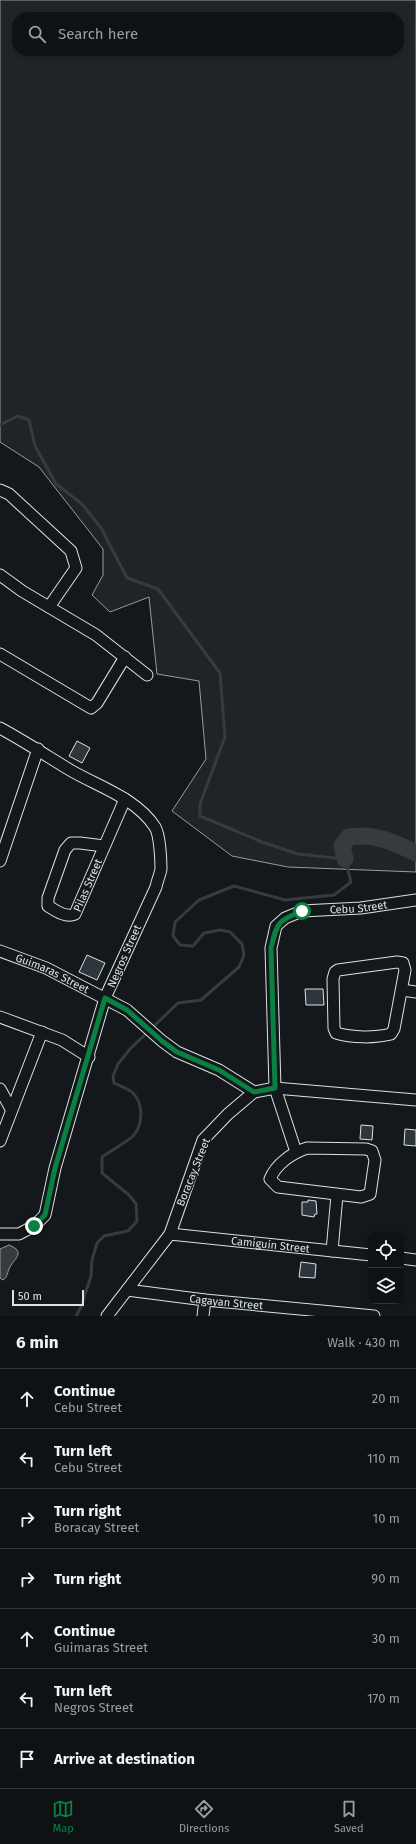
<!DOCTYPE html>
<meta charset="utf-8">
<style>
:root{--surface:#0f1215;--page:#181b1e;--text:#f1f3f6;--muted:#9b9ea0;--line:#2f3234;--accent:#0b8043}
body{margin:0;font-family:"Fira Sans",sans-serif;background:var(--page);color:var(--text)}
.controls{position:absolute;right:12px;bottom:12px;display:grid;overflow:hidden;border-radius:8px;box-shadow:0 2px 6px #0003}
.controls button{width:36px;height:36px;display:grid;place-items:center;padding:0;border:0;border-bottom:1px solid var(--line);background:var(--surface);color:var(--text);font:20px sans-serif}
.scale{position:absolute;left:12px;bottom:10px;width:72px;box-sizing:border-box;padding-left:4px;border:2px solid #d8e6dc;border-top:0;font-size:11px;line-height:14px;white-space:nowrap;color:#d8e6dc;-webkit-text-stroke:3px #14181c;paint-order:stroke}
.stop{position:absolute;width:12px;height:12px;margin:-9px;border:3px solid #0b8043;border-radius:50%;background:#fff}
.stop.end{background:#0b8043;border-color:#fff;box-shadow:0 1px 4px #0008}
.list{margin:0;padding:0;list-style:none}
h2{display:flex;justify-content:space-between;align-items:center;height:52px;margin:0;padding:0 16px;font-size:17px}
h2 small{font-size:13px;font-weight:400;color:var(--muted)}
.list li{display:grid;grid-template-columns:26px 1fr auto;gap:12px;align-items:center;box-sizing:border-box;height:60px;padding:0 16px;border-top:1px solid var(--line)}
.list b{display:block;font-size:15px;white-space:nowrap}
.list p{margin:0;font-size:13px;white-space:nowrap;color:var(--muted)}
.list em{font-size:13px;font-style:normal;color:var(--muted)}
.icon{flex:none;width:22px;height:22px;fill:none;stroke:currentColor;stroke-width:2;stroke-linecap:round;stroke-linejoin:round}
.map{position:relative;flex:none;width:416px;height:1316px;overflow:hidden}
.search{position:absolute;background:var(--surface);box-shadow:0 2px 6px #0003;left:12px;right:12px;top:12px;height:44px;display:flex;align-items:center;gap:10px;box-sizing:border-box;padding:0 14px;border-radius:16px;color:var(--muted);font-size:15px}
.sheet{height:472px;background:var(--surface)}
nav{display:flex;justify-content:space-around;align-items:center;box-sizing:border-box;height:56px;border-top:1px solid var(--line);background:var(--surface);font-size:11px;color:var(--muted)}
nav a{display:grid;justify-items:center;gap:2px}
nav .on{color:var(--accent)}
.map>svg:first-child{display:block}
.green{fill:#202428;stroke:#939e99;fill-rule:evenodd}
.water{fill:#363b3e;stroke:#939e99}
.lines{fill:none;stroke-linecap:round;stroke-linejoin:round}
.stream{stroke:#363b3e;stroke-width:3}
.river{stroke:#363b3e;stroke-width:17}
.building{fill:#2c363c;stroke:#d8e6dc}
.minor-casing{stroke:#d8e6dc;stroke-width:13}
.minor{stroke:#14181c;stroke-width:11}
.route{stroke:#0b8043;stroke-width:5}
.labels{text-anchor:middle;stroke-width:3;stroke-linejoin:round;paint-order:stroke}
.street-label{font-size:11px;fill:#d8e6dc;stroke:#14181c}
</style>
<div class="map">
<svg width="416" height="1316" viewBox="0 0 416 1316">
<rect width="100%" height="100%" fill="#14181c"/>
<path class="green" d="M0,0H416V872L288,867L232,856L172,811L206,759L199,681L157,674L149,597L110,612L92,595L103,575V549L39,467L0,442ZM17,17H399V51H17Z"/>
<path class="water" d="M9,1245C26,1252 15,1258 10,1267C7,1272 8,1277 3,1280L0,1278V1249Z"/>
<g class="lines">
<path class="stream" d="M0,425L18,416L29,420L35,446L56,484L82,504L101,528L127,578L158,589L220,673L225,737L200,804V816L262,842L298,854L345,859L351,882L334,895L285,900L234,886L199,900L175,922L173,936L180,945L193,946L204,933L220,930L230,932L242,944L244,955L239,967L201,1000L178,1003L130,1049L118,1064L113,1076L114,1083C120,1086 128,1088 133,1093C144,1104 143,1125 133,1136C127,1142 110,1151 102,1157V1173L129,1195L136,1204L137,1221L128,1231L104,1236L97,1243L92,1260L91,1276L81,1307L76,1316"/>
<path class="river" d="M345,859L342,846L349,837C376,833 393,842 416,853"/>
</g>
<path class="building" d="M77,741L90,748L82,763L69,756Z
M87,955L105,963L97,980L79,972Z
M305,989H323L324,1005H306Z
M361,1125L373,1126L372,1140L360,1139Z
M405,1129L416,1130V1146L404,1145Z
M308,1200L316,1201L317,1214H315L314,1217L302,1215V1202H308Z
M301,1262L316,1264L315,1278L299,1277Z"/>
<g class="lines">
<defs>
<g id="minor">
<path d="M0,490L9,494L71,551L76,568L49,607"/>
<path d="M0,575L22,591L96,635L147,675"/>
<path d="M0,654L91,708L97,703L125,657"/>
<path d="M0,728C24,741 47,756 70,770C99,787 136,798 155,827C160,835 161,861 161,869C160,875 157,881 156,887L105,998L55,1168L45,1215L34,1226L19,1234H0"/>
<path id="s1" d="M104,846L80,843H71L65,850L48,898V906C56,911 66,918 75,914L125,799"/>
<path d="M0,861L38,749"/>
<path id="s2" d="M0,951L46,968L127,1010L162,1041L177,1052L219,1070L254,1092"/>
<path d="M397,962L403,963L405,970L394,1029L391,1034C375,1038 352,1038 336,1033L334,1028L333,979L335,972L338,970Z"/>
<path d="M402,990L416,992"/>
<path d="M0,1017L62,1040L89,1057"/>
<path d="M0,1089L11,1109"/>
<path d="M0,1141L42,1032"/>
<path d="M307,1148L366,1149L372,1151L375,1160L370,1194L361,1197L278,1187L270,1179C276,1164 292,1153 307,1148Z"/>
<path id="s3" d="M296,1152L275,1088L271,948L276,926L285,918L302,911L361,908L416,900"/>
<path id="s4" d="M170,1234L371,1255"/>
<path d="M332,1251L337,1195"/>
<path d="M401,1258L416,1260"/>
<path id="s5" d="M127,1290L205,1300L374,1316"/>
<path d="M107,1316L170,1234L203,1140L228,1114L254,1092L275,1088L416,1100"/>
<path d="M203,1316L205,1300"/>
</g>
</defs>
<use href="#minor" class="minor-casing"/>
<use href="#minor" class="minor"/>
</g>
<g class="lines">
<path class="route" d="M34,1226L45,1215L55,1168L105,998L127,1010L162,1041L177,1052L219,1070L254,1092L275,1088L271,948C277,923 277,921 302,911"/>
</g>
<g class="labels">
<g class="street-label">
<text dy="4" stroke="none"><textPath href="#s1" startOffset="162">Pilas Street</textPath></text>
<text dy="4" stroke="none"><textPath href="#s3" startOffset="317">Cebu Street</textPath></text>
<text transform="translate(124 956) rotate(-66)" y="4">Negros Street</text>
<text dy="4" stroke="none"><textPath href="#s2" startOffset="57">Guimaras Street</textPath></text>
<text transform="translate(193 1172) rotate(-68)" y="4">Boracay Street</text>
<text dy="4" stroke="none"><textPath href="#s4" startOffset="101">Camiguin Street</textPath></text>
<text dy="4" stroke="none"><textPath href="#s5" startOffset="100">Cagayan Street</textPath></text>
</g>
</g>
</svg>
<div class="controls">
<button><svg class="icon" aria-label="locate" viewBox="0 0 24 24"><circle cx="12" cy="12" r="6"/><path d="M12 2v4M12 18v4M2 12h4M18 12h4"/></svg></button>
<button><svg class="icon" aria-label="layers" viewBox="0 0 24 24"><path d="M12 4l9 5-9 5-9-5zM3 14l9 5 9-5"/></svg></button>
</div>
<div class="scale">50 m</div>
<div class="stop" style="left:302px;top:911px"></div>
<div class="stop end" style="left:34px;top:1226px"></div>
<div class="search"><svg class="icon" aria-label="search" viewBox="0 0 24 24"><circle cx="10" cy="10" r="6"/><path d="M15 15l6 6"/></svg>Search here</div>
</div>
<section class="sheet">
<h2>6 min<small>Walk · 430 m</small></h2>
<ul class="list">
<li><svg class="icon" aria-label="ahead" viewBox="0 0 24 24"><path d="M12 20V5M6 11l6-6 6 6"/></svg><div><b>Continue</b><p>Cebu Street</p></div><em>20 m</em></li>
<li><svg class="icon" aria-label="left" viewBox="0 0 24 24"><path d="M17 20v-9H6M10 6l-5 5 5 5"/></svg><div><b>Turn left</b><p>Cebu Street</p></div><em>110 m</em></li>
<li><svg class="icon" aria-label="right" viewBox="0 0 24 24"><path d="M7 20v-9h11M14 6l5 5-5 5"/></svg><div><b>Turn right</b><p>Boracay Street</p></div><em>10 m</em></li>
<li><svg class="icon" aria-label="right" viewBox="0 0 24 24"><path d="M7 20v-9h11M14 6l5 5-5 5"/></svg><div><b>Turn right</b></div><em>90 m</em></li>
<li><svg class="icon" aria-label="ahead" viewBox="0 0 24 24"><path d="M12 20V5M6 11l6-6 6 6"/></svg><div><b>Continue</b><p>Guimaras Street</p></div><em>30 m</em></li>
<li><svg class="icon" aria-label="left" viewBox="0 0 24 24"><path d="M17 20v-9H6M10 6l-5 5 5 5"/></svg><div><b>Turn left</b><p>Negros Street</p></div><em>170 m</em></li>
<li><svg class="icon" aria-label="arrive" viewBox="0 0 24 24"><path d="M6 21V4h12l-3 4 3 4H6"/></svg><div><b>Arrive at destination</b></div></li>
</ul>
</section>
<nav>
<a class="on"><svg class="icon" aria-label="map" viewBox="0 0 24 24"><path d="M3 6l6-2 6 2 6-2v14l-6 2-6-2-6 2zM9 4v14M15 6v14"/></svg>Map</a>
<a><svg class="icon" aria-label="directions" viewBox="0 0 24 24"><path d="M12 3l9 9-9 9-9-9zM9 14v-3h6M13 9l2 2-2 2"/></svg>Directions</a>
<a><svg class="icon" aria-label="saved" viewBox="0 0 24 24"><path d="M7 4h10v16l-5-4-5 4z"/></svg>Saved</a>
</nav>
